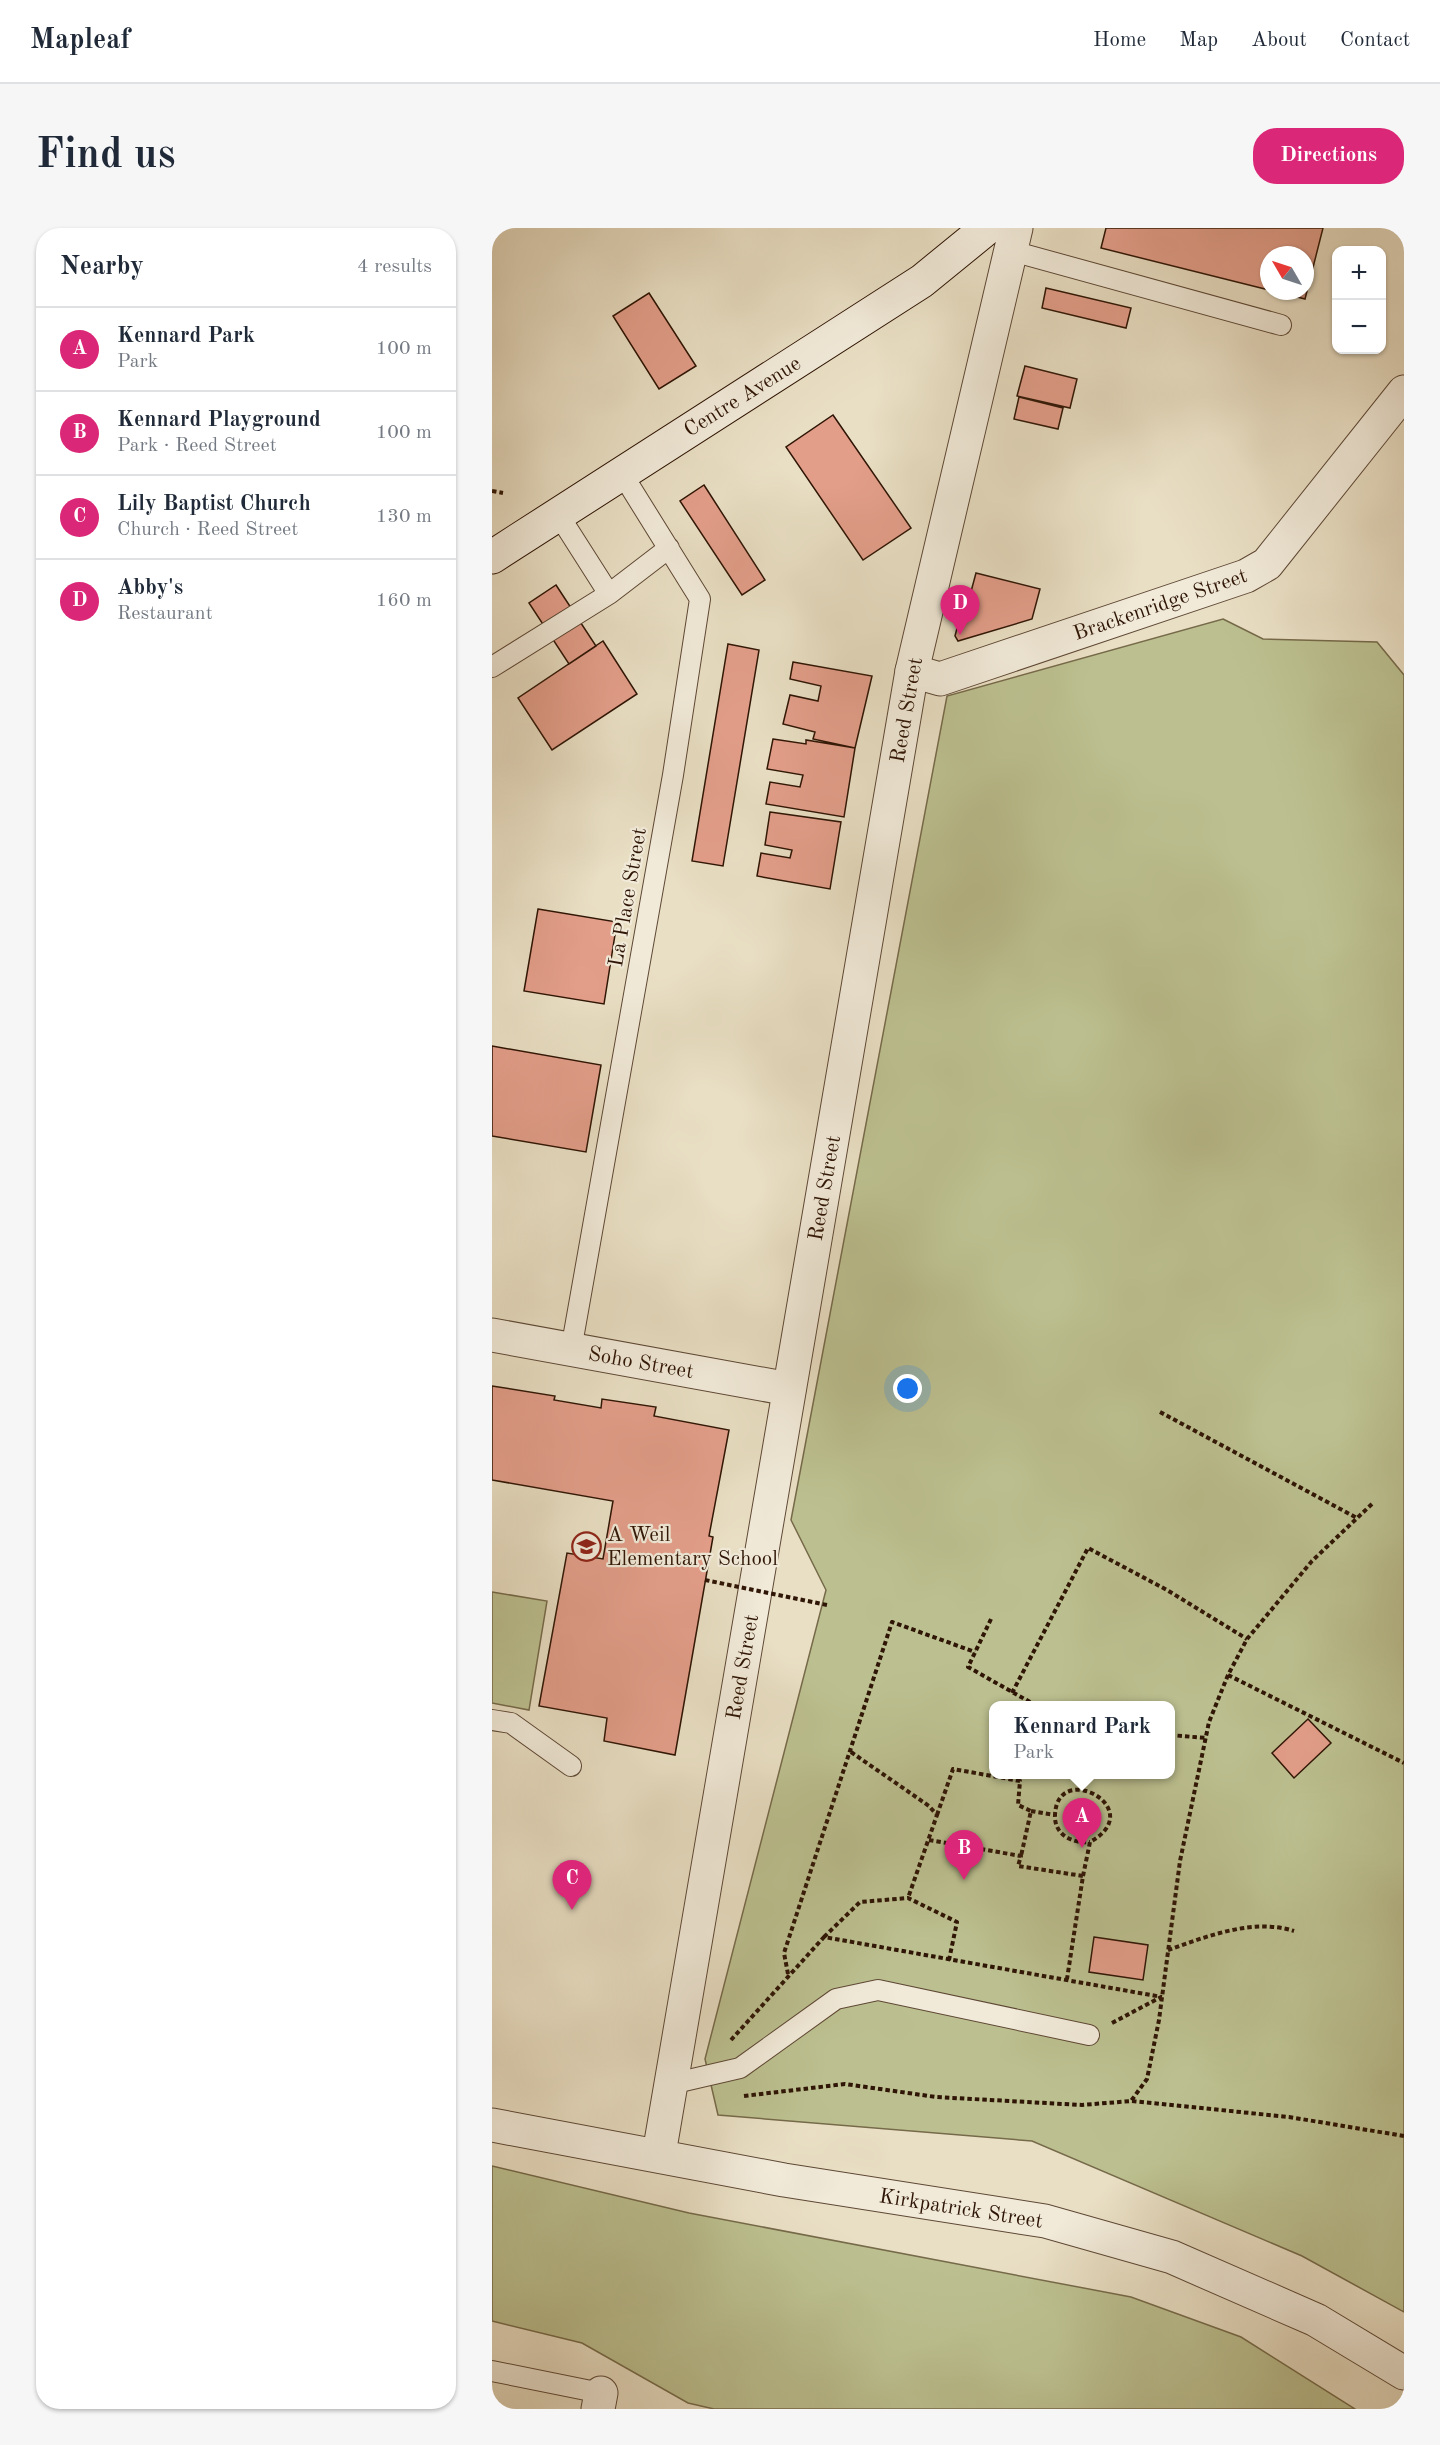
<!DOCTYPE html>
<meta charset="utf-8">
<style>
:root{--surface:#fff;--page:#f6f6f7;--text:#1f2937;--muted:#747a83;--line:#e0e1e3;--accent:#db2777}
body{margin:0;font-family:"Old Standard TT",serif;background:var(--page);color:var(--text)}
.controls{position:absolute;right:18px;top:18px;display:grid;overflow:hidden;border-radius:12px;box-shadow:0 2px 4px #0004}
.controls button{width:54px;height:54px;display:grid;place-items:center;padding:0;border:0;border-bottom:2px solid var(--line);background:var(--surface);color:var(--text);font:30px sans-serif}
.compass{position:absolute;left:768px;top:18px;width:54px;height:54px;border-radius:50%;background:var(--surface);box-shadow:0 2px 4px #0004;rotate:309deg}
.you{position:absolute;left:416px;top:1161px;width:21px;height:21px;margin:-15px;border:4px solid #fff;border-radius:50%;background:#1a73e8;box-shadow:0 0 0 9px #1a73e833}
.badge{display:grid;place-items:center;width:39px;height:39px;border-radius:50%;background:var(--accent);color:#fff;font-size:20px;font-weight:700}
.pin{position:absolute;translate:-50% -50px;filter:drop-shadow(0 2px 3px #0008)}
.pin::after{content:'';position:absolute;top:32px;width:21px;height:18px;background:inherit;clip-path:polygon(0 0,100% 0,50% 100%)}
.popup{position:absolute;left:497px;top:1473px;width:186px;height:78px;box-sizing:border-box;display:grid;place-content:center;border-radius:12px;background:var(--surface);filter:drop-shadow(0 2px 4px #0005);font-size:20px;white-space:nowrap;color:var(--muted)}
.popup b{font-size:22px;color:var(--text)}
.popup::after{content:'';position:absolute;left:50%;top:100%;margin-left:-12px;border:12px solid transparent;border-top-color:var(--surface)}
.list{margin:0;padding:0;list-style:none}
h2{display:flex;justify-content:space-between;align-items:center;height:78px;margin:0;padding:0 24px;font-size:26px}
h2 small{font-size:20px;font-weight:400;color:var(--muted)}
.list li{display:grid;grid-template-columns:39px 1fr auto;gap:18px;align-items:center;box-sizing:border-box;height:84px;padding:0 24px;border-top:2px solid var(--line)}
.list b{display:block;font-size:22px;white-space:nowrap}
.list p{margin:0;font-size:20px;white-space:nowrap;color:var(--muted)}
.list em{font-size:20px;font-style:normal;color:var(--muted)}
.map{position:relative;flex:none;width:912px;height:2181px;overflow:hidden;border-radius:24px}
header{display:flex;align-items:center;gap:36px;box-sizing:border-box;height:84px;padding:0 30px;background:var(--surface);border-bottom:2px solid var(--line)}
header strong{font-size:28px}
nav{display:flex;gap:33px;margin-inline-start:auto;font-size:21px}
.intro{display:flex;align-items:center;justify-content:space-between;box-sizing:border-box;height:144px;padding:0 36px}
h1{margin:0;font-size:42px}
.button{padding:15px 27px;border-radius:24px;background:var(--accent);color:#fff;font-size:21px;font-weight:700}
main{display:flex;gap:36px;padding:0 36px}
aside{flex:1;background:var(--surface);border-radius:24px;box-shadow:0 2px 4px #0004}
.map>svg:first-child{display:block}
.green{fill:#bcc090;stroke:#766a4a;stroke-width:1.5;fill-rule:evenodd}
.building{fill:#e39e8a;stroke:#2f1505;stroke-width:1.5}
.lines{fill:none;stroke-linecap:round;stroke-linejoin:round}
.service-casing{stroke:#5e4835;stroke-width:22}
.minor-casing{stroke:#5e4835;stroke-width:35}
.tertiary-casing{stroke:#5e4835;stroke-width:35}
.secondary-casing{stroke:#2f1505;stroke-width:35}
.path{stroke:#2f1505;stroke-width:4;stroke-dasharray:4.5 3;stroke-linecap:butt}
.service{stroke:#f1ead9;stroke-width:20}
.minor{stroke:#f1ead9;stroke-width:33}
.tertiary{stroke:#f1ead9;stroke-width:33}
.secondary{stroke:#f1ead9;stroke-width:33}
.path-bridge{stroke:#2f1505;stroke-width:4;stroke-dasharray:4.5 3;stroke-linecap:butt}
.labels{text-anchor:middle;stroke-width:4.5;stroke-linejoin:round;paint-order:stroke}
.street-label{font-size:21px;fill:#2f1505;stroke:#f1ead9}
.poi-label{font-size:21px;fill:#2f1505;stroke:#f1ead9;text-anchor:start}
</style>
<header>
<strong>Mapleaf</strong>
<nav><a>Home</a><a>Map</a><a>About</a><a>Contact</a></nav>
</header>
<div class="intro"><h1>Find us</h1><a class="button">Directions</a></div>
<main>
<aside>
<h2>Nearby<small>4 results</small></h2>
<ul class="list">
<li><span class="badge">A</span><div><b>Kennard Park</b><p>Park</p></div><em>100 m</em></li>
<li><span class="badge">B</span><div><b>Kennard Playground</b><p>Park · Reed Street</p></div><em>100 m</em></li>
<li><span class="badge">C</span><div><b>Lily Baptist Church</b><p>Church · Reed Street</p></div><em>130 m</em></li>
<li><span class="badge">D</span><div><b>Abby's</b><p>Restaurant</p></div><em>160 m</em></li>
</ul>
</aside>
<div class="map">
<svg width="912" height="2181" viewBox="0 0 912 2181">
<rect width="100%" height="100%" fill="#e9dfc4"/>
<filter id="stains"><feTurbulence type="fractalNoise" baseFrequency=".00333" numOctaves="4"/><feColorMatrix values="0 0 0 0 .2 0 0 0 0 .09 0 0 0 0 .02 0 0 0 .5 -.17"/></filter>
<radialGradient id="worn" r=".72"><stop offset=".6" stop-color="#630" stop-opacity="0"/><stop offset="1" stop-color="#630" stop-opacity=".3"/></radialGradient>
<path class="green" d="M731,391L771,411L885,414L912,447V2084L810,2028L540,1913L226,1887L213,1831L334,1362L299,1292L455,468ZM502,1478H678V1546H502Z
M0,1364L55,1373L37,1482L0,1475Z
M0,1938L197,1985L639,2069L749,2109L863,2181H222L196,2175L90,2115L0,2093Z"/>
<path class="building" d="M614,0H831L813,71L783,63H813V27H777V62L609,20Z
M554,60L639,80L634,100L550,80Z
M157,65L204,138L167,161L121,88Z
M533,138L585,151L578,180L525,168Z
M527,169L571,180L566,201L522,191Z
M341,187L419,300L371,332L294,219Z
M212,257L273,352L250,367L188,273Z
M484,345L548,361L540,391L466,413L463,408L473,370L477,371Z
M64,357L104,418L77,436L37,375Z
M111,413L145,466L60,522L26,470Z
M236,416L267,422L231,638L200,633Z
M301,434L380,448L363,520L321,511L323,504L291,496L298,467L326,473L329,458L298,451Z
M281,511L314,516V512L363,520L352,589L274,576L278,554L308,559L311,547L275,541Z
M278,584L349,594L338,661L265,648L269,625L298,630L300,622L273,617Z
M46,681L125,694L112,776L32,763Z
M0,818L109,837L94,924L0,908Z
M0,1158L63,1168L62,1172L109,1180L110,1171L164,1179L162,1188L237,1202L217,1308L221,1309L183,1527L112,1513L115,1490L47,1478L75,1325L111,1331L121,1273L0,1252Z
M816,1491L839,1515L802,1550L780,1525Z
M602,1709L656,1717L651,1752L597,1744Z"/>
<g class="lines">
<defs>
<path id="service" d="M520,23L789,97
M66,286L117,366
M0,439L117,366L177,320
M79,1122L181,547L208,371L129,244
M0,1492L19,1495L79,1538
M179,1856L248,1840L344,1771L386,1762L597,1807
M0,2143L109,2165"/>
<path id="minor" d="M420,443L448,451L754,348L775,336L912,164
M0,1107L297,1161
M106,2181L109,2165"/>
<path id="tertiary" d="M0,1897L292,1952L553,1993L680,2029L824,2092L912,2145
M167,1926L420,443L524,0"/>
<path id="secondary" d="M0,329L430,53L495,0"/>
</defs>
<use href="#service" class="service-casing"/>
<use href="#minor" class="minor-casing"/>
<use href="#tertiary" class="tertiary-casing"/>
<use href="#secondary" class="secondary-casing"/>
<path class="path" d="M0,263L11,265
M668,1184L865,1290
M499,1391L476,1439L545,1478
M736,1447L912,1535
M520,1465L596,1320L675,1362L755,1411
M678,1507L714,1510
M359,1524L437,1578L445,1587L416,1670
M539,1583L562,1587
M445,1587L461,1541L528,1553L526,1577L539,1583L529,1628
M437,1612L529,1628L526,1638L591,1648L575,1751
M591,1648L598,1614C658,1581 565,1531 563,1587C562,1607 581,1616 598,1614
M332,1709L368,1674L416,1670L465,1694L457,1732
M676,1722C716,1708 761,1690 802,1703
M296,1746L292,1725L400,1394L483,1424
M620,1795L669,1769
M239,1812L332,1709L670,1769
M252,1868L353,1856L444,1869L590,1877L639,1873L655,1851L667,1792L688,1633L717,1494L736,1447L755,1411L820,1333L882,1274
M640,1873L797,1889L912,1908"/>
<use href="#service" class="service"/>
<use href="#minor" class="minor"/>
<use href="#tertiary" class="tertiary"/>
<use href="#secondary" class="secondary"/>
<path class="path-bridge" d="M213,1352L335,1377"/>
</g>
<defs>
<symbol id="school-ring" viewBox="-11 -11 22 22"><circle r="9.5" fill="#f1ead9" stroke="#8f2418" stroke-width="1.5"/><path d="M0-5L7-2L0 1L-7-2ZM-4 1L0 2.5L4 1V4Q0 6-4 4Z" fill="#8f2418"/></symbol>
</defs>
<g fill-rule="evenodd">
<use href="#school-ring" x="78" y="1302" width="33" height="33"/>
</g>
<g class="labels">
<g class="street-label">
<text transform="translate(250 168) rotate(-32)" y="7">Centre Avenue</text>
<text transform="translate(668 376) rotate(-19)" y="7">Brackenridge Street</text>
<text transform="translate(414 482) rotate(-80)" y="7">Reed Street</text>
<text transform="translate(135 669) rotate(-80)" y="7">La Place Street</text>
<text transform="translate(332 960) rotate(-80)" y="7">Reed Street</text>
<text transform="translate(149 1134) rotate(10)" y="7">Soho Street</text>
<text transform="translate(250 1439) rotate(-80)" y="7">Reed Street</text>
<text transform="translate(469 1980) rotate(9)" y="7">Kirkpatrick Street</text>
</g>
<g class="poi-label">
<text x="115" y="1313">A Weil<tspan x="115" dy="24">Elementary School</tspan></text>
</g>
</g>
<rect width="100%" height="100%" filter="url(#stains)"/>
<rect width="100%" height="100%" fill="url(#worn)"/>
</svg>
<div class="controls">
<button>+</button>
<button>−</button>
</div>
<svg class="compass" viewBox="-18 -18 36 36"><path d="M0-13l5 13h-10z" fill="#e53935"/><path d="M0 13l5-13h-10z" fill="#747a83"/></svg>
<div class="you"></div>
<div class="pin badge" style="left:590px;top:1620px">A</div>
<div class="popup"><b>Kennard Park</b>Park</div>
<div class="pin badge" style="left:472px;top:1652px">B</div>
<div class="pin badge" style="left:80px;top:1682px">C</div>
<div class="pin badge" style="left:468px;top:407px">D</div>
</div>
</main>
